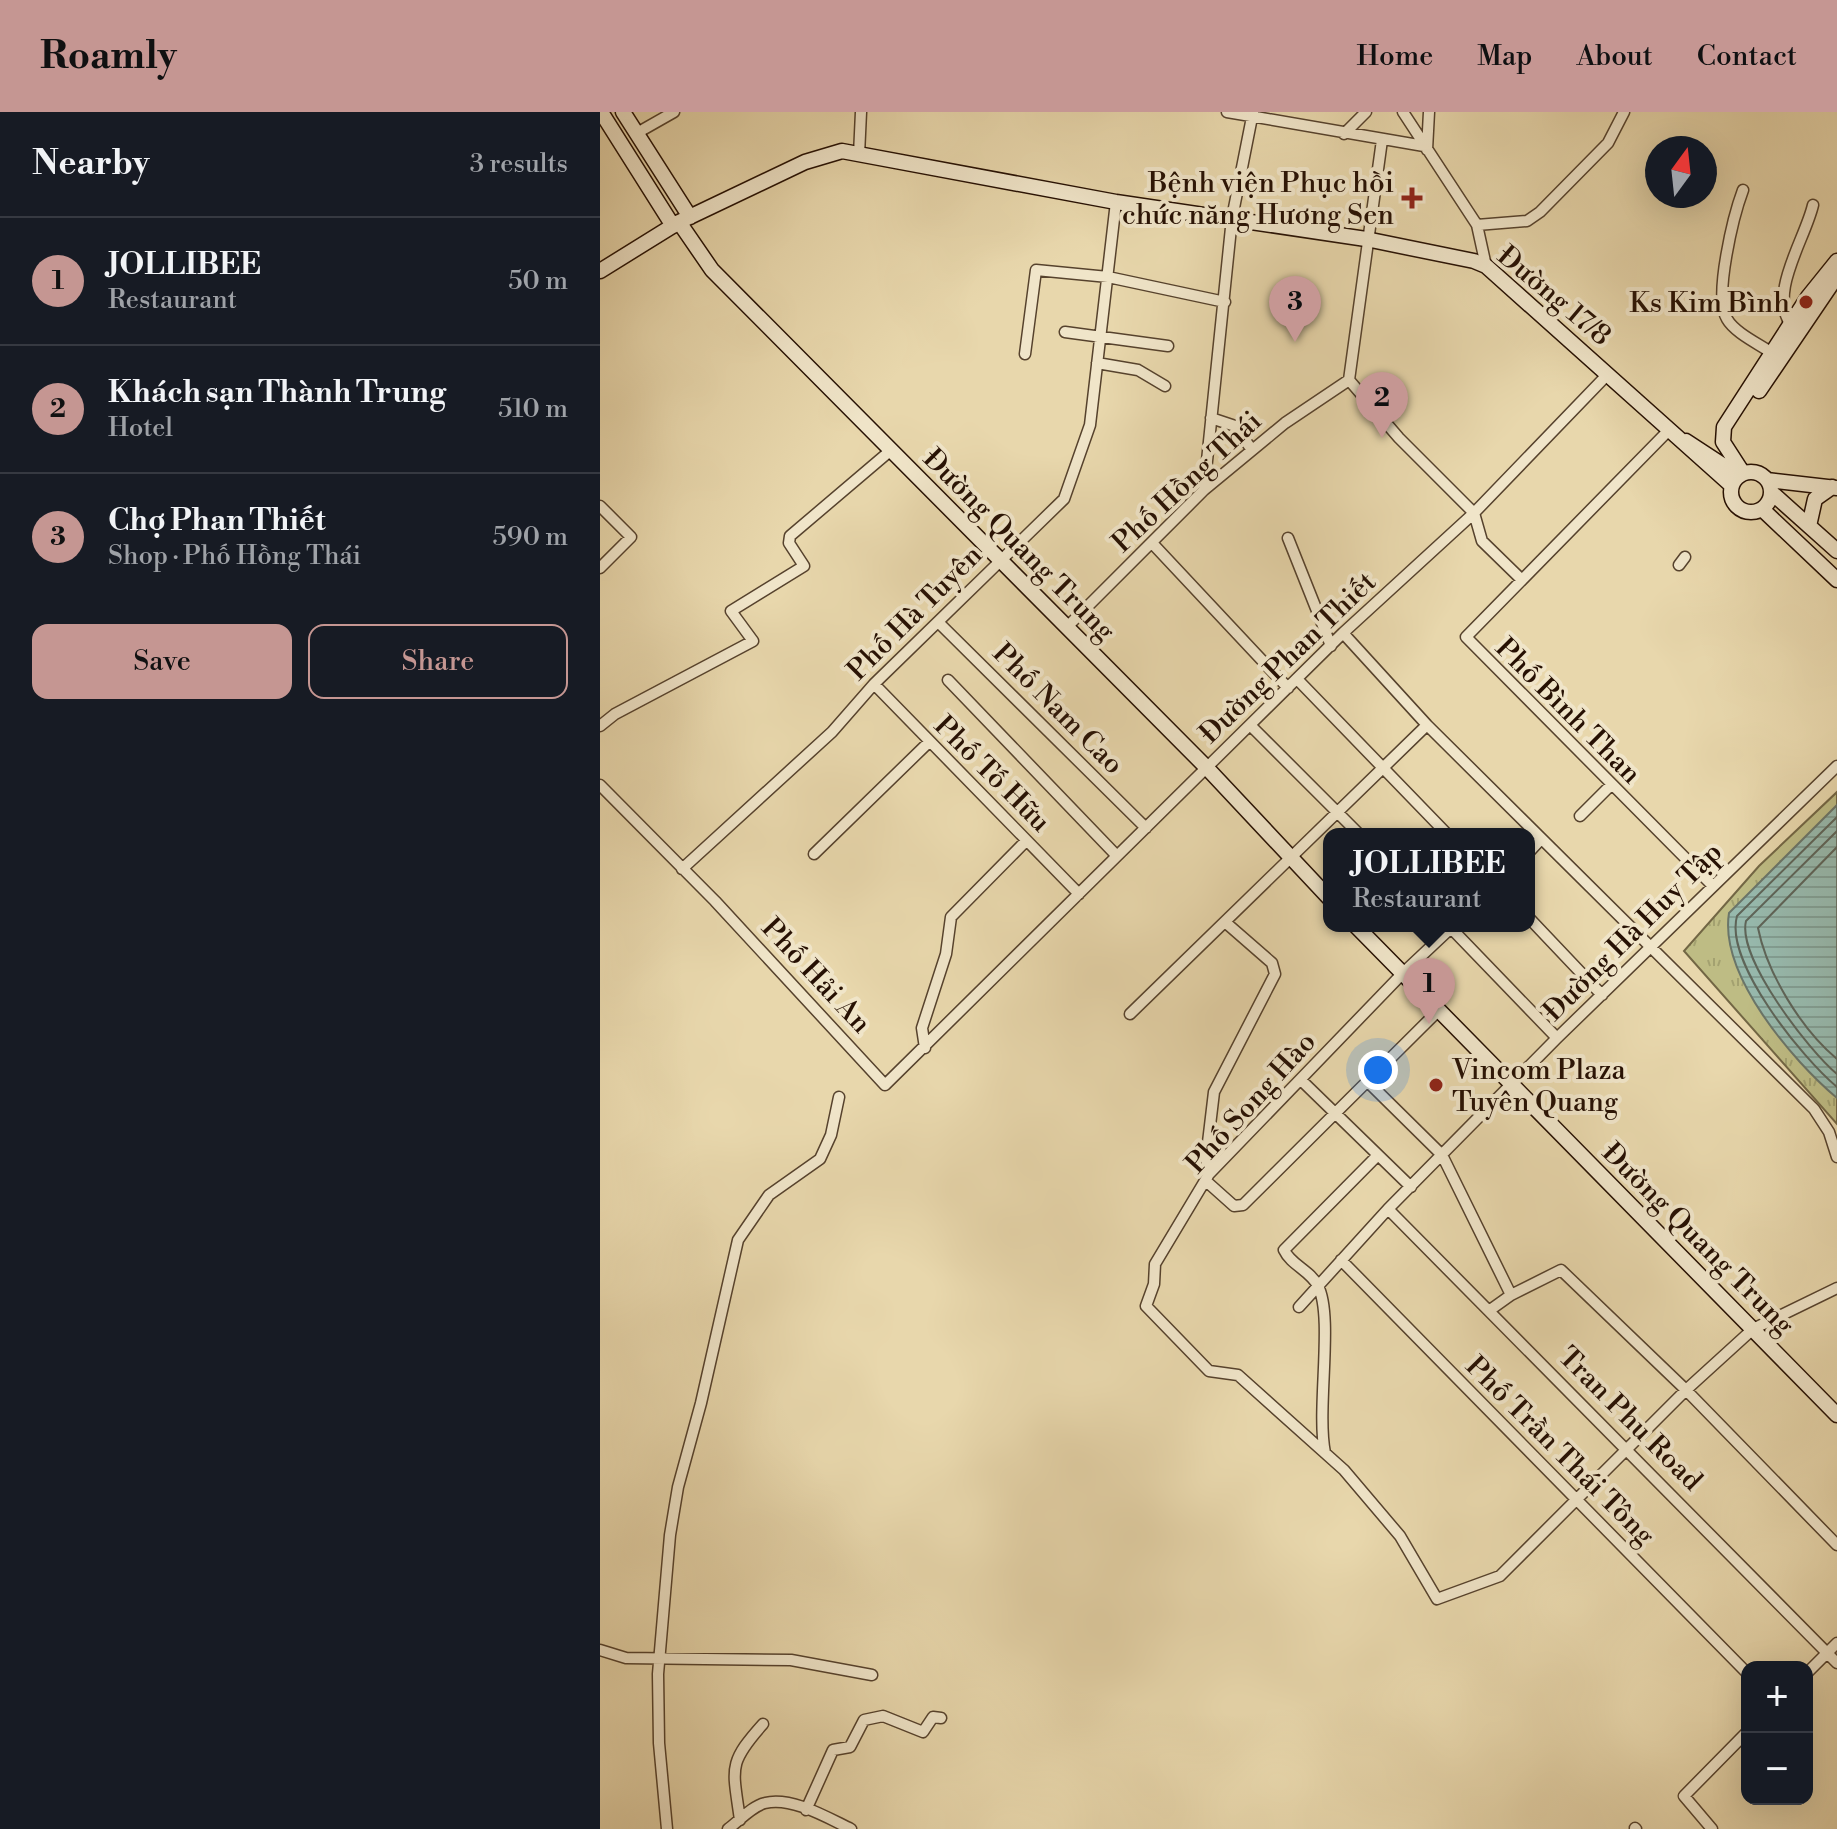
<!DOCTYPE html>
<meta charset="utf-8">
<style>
:root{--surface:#171b24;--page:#242831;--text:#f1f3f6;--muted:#9ea1a6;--line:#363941;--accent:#c59692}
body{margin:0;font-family:"Libre Bodoni",serif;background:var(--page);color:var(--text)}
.controls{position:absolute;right:24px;bottom:24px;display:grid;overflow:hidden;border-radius:16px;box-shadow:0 8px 32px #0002}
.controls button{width:72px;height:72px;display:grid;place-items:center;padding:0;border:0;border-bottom:2px solid var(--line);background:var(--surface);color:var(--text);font:40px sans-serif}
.compass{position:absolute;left:1045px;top:24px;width:72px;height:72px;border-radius:50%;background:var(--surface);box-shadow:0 8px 32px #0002;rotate:15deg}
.you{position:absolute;left:778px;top:958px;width:28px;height:28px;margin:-20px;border:6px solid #fff;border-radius:50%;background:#1a73e8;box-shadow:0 0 0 12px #1a73e833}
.badge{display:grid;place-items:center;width:52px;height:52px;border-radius:50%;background:var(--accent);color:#111;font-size:26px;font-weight:700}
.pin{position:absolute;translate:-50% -66px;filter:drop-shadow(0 2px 4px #0008)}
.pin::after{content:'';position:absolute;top:42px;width:28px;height:24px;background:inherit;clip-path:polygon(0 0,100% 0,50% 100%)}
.popup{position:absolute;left:723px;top:716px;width:212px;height:104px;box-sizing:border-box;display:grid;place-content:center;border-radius:16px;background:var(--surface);filter:drop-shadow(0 2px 6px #0005);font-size:26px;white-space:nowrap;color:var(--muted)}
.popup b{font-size:30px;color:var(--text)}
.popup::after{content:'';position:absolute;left:50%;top:100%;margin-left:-16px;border:16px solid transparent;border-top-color:var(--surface)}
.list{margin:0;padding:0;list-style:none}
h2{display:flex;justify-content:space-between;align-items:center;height:104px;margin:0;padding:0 32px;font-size:34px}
h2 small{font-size:26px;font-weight:400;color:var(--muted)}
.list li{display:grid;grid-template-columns:52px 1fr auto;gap:24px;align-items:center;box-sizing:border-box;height:128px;padding:0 32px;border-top:2px solid var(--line)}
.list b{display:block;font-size:30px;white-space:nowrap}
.list p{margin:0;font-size:26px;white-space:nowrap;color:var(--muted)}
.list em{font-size:26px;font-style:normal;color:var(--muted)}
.actions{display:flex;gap:16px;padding:24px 32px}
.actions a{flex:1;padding:18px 0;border:2px solid var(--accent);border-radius:16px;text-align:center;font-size:28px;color:var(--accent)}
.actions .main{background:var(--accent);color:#111}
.map{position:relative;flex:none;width:1237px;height:1717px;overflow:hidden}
header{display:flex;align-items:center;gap:48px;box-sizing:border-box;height:112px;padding:0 40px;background:var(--accent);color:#111}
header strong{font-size:38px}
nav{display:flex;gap:44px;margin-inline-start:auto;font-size:28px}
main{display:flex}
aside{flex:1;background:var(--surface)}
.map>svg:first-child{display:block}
.park{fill:url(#park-tufts);stroke:#726644;stroke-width:2}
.water{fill:url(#water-rules);stroke:#6a7569;stroke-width:2}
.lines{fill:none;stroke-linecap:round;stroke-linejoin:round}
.shore{stroke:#5e6458;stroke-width:2}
.street-casing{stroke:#56422d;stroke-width:13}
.secondary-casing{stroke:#261003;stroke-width:17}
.street{stroke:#f0e5c9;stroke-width:10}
.secondary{stroke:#f0e5c9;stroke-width:14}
.poi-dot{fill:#8f2418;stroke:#f0e5c9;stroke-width:3}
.labels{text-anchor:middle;stroke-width:8;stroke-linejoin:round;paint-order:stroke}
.poi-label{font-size:28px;fill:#261003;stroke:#f0e5c9;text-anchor:end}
.street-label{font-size:28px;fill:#261003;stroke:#f0e5c9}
</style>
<header>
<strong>Roamly</strong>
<nav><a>Home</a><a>Map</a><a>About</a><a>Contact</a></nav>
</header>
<main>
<aside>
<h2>Nearby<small>3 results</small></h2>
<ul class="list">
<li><span class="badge">1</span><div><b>JOLLIBEE</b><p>Restaurant</p></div><em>50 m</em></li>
<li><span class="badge">2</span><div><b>Khách sạn Thành Trung</b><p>Hotel</p></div><em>510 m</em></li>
<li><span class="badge">3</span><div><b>Chợ Phan Thiết</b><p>Shop · Phố Hồng Thái</p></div><em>590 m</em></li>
</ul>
<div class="actions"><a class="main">Save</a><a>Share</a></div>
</aside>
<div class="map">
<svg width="1237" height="1717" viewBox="0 0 1237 1717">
<defs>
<pattern id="park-tufts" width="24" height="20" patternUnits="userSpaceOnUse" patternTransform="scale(2)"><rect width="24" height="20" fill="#bebc84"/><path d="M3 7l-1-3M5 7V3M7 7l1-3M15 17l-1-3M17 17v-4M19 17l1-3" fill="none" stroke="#a3a170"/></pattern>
<pattern id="water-rules" width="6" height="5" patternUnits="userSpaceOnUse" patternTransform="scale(2)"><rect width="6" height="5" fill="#97b9ad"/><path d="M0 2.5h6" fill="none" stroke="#829e93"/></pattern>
</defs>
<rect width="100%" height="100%" fill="#e8d7ac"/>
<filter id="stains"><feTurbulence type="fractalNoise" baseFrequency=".0025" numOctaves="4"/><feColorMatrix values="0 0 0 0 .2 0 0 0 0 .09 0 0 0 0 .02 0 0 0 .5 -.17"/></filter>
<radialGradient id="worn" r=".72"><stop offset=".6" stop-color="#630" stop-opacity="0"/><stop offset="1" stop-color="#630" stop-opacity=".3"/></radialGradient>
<path class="park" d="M1237,680V1012L1084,839L1159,754Z"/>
<path class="water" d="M1237,693V986C1193,949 1119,863 1129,801Z"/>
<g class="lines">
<path class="shore" d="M1237,705L1137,804C1124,850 1203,947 1237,975
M1237,719L1146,809C1137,846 1209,939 1237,962
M1237,735L1158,816C1167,861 1201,917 1237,947"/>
<defs>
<path id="street" d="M627,0L824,34
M803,0L877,113L886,154
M37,21L74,0
M744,22L766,0
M827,38L829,0
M259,43L261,0
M1143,78C1134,102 1113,185 1127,207C1135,221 1159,232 1172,241
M877,113L927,109L940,100L1008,31L1024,0
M1193,216C1166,183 1205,128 1213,93
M465,220L568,234
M425,242L436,158L508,165L625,190
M497,251L538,258L565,274
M749,268L799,326L874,401L882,429L922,468
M611,306L635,314L652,338
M1069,318L866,525L1112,773
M604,378L632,106L653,0
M0,394L31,425L0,456
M688,426L731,534
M552,431L688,576
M1079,453L1085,445
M338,510L546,716
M467,515L604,378L685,311L749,268L782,28
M743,521L827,613L1214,997L1229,1020L1237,1045
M697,567L847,722
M348,568L517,744
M274,572L479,782
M650,613L759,722
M0,614L15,602L153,529L131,499L204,454L189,431L190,424L290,339
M0,673L115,789L285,973L743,521L874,401L1007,263
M980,704L1010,674
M929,740L941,727
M214,742L328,631
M82,757L232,620L274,572L464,387L490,313L516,90
M929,806L1002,883
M849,814L957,926
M853,814L802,862L609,1062L555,1152L554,1172L546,1194L609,1259L638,1263L744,1358L800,1424L837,1487L900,1464L1086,1278L1153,1217L1237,1176
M530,902L827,613
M325,936L322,916L346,842L351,805L425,730
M701,968L811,1075
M767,969L842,1043L911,1183
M609,1062L606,1047L614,980L675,862L672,851L625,810
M606,1069L634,1094L643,1093L838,899
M788,1097L1237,1551
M741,1148L1147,1561
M699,1195L788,1097L957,926L1237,654
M890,1198L911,1183L961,1158L1086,1278L1237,1433
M725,1341C716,1298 734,1205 718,1174C711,1159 691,1153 684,1138L778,1043
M0,1538L26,1546L191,1548L272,1563
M1207,1561L1237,1531
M206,1698L233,1638L250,1635L264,1608L283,1604L323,1620L333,1605L341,1606
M140,1708C133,1656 127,1652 163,1612
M1035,1716L1036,1717
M67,1717L59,1631L58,1562L70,1423L78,1375L101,1291L138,1128L169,1083L220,1047L231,1023L239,985
M128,1717C139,1709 152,1694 165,1691C191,1684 228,1706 251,1717
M1112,1717L1084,1684L1147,1620"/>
<path id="secondary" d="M1,0L73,114
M23,0L90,105
M79,110L112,158L607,656L729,786
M0,159L79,110L205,50L242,39L516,90L766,127L874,149L886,154L1131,373
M1159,279L1237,164
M1086,329L1138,363
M1131 380a20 20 0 1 1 40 0a20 20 0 1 1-40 0Z
M1143,361L1123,330L1124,315L1208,185L1237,149
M1167,368L1237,376
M1171,380L1237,439
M1162,397L1237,468
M1209,414L1215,387L1232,375
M756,814L1237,1303"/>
</defs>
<use href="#street" class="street-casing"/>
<use href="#secondary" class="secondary-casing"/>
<use href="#street" class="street"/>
<use href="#secondary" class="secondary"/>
</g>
<g class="poi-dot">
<path d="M808 74h8v8h8v8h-8v8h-8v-8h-8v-8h8z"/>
<circle cx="1206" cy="190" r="8"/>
<circle cx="836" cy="973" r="8"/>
</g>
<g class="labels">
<g class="poi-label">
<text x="794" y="80">Bệnh viện Phục hồi<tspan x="794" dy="32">chức năng Hương Sen</tspan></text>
<text x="1190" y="200">Ks Kim Bình</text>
<text x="852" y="967" text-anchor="start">Vincom Plaza<tspan x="852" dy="32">Tuyên Quang</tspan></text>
</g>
<g class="street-label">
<text transform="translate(955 183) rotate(40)" y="10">Đường 17/8</text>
<text transform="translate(586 369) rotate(-43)" y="10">Phố Hồng Thái</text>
<text transform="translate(420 432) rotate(45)" y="10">Đường Quang Trung</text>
<text transform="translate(314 500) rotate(-45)" y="10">Phố Hà Tuyên</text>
<text transform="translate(687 545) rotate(-44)" y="10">Đường Phan Thiết</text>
<text transform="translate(459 596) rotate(45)" y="10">Phố Nam Cao</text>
<text transform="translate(969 598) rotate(45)" y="10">Phố Bình Than</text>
<text transform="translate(393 661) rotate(45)" y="10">Phố Tố Hữu</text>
<text transform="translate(1032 819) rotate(-45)" y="10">Đường Hà Huy Tập</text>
<text transform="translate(217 863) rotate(47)" y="10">Phố Hải An</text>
<text transform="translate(650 990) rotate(-48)" y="10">Phố Song Hào</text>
<text transform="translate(1099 1126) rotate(45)" y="10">Đường Quang Trung</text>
<text transform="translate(1031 1306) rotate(45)" y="10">Tran Phu Road</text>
<text transform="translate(961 1338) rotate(45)" y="10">Phố Trần Thái Tông</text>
</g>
</g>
<rect width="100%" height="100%" filter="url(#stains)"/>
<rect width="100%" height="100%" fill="url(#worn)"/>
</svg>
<div class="controls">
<button>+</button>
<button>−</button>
</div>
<svg class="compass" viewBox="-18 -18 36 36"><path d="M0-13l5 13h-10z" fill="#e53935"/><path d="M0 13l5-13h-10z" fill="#9ea1a6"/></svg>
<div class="you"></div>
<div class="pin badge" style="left:829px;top:912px">1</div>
<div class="popup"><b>JOLLIBEE</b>Restaurant</div>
<div class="pin badge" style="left:782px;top:326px">2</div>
<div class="pin badge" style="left:695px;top:230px">3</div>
</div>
</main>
